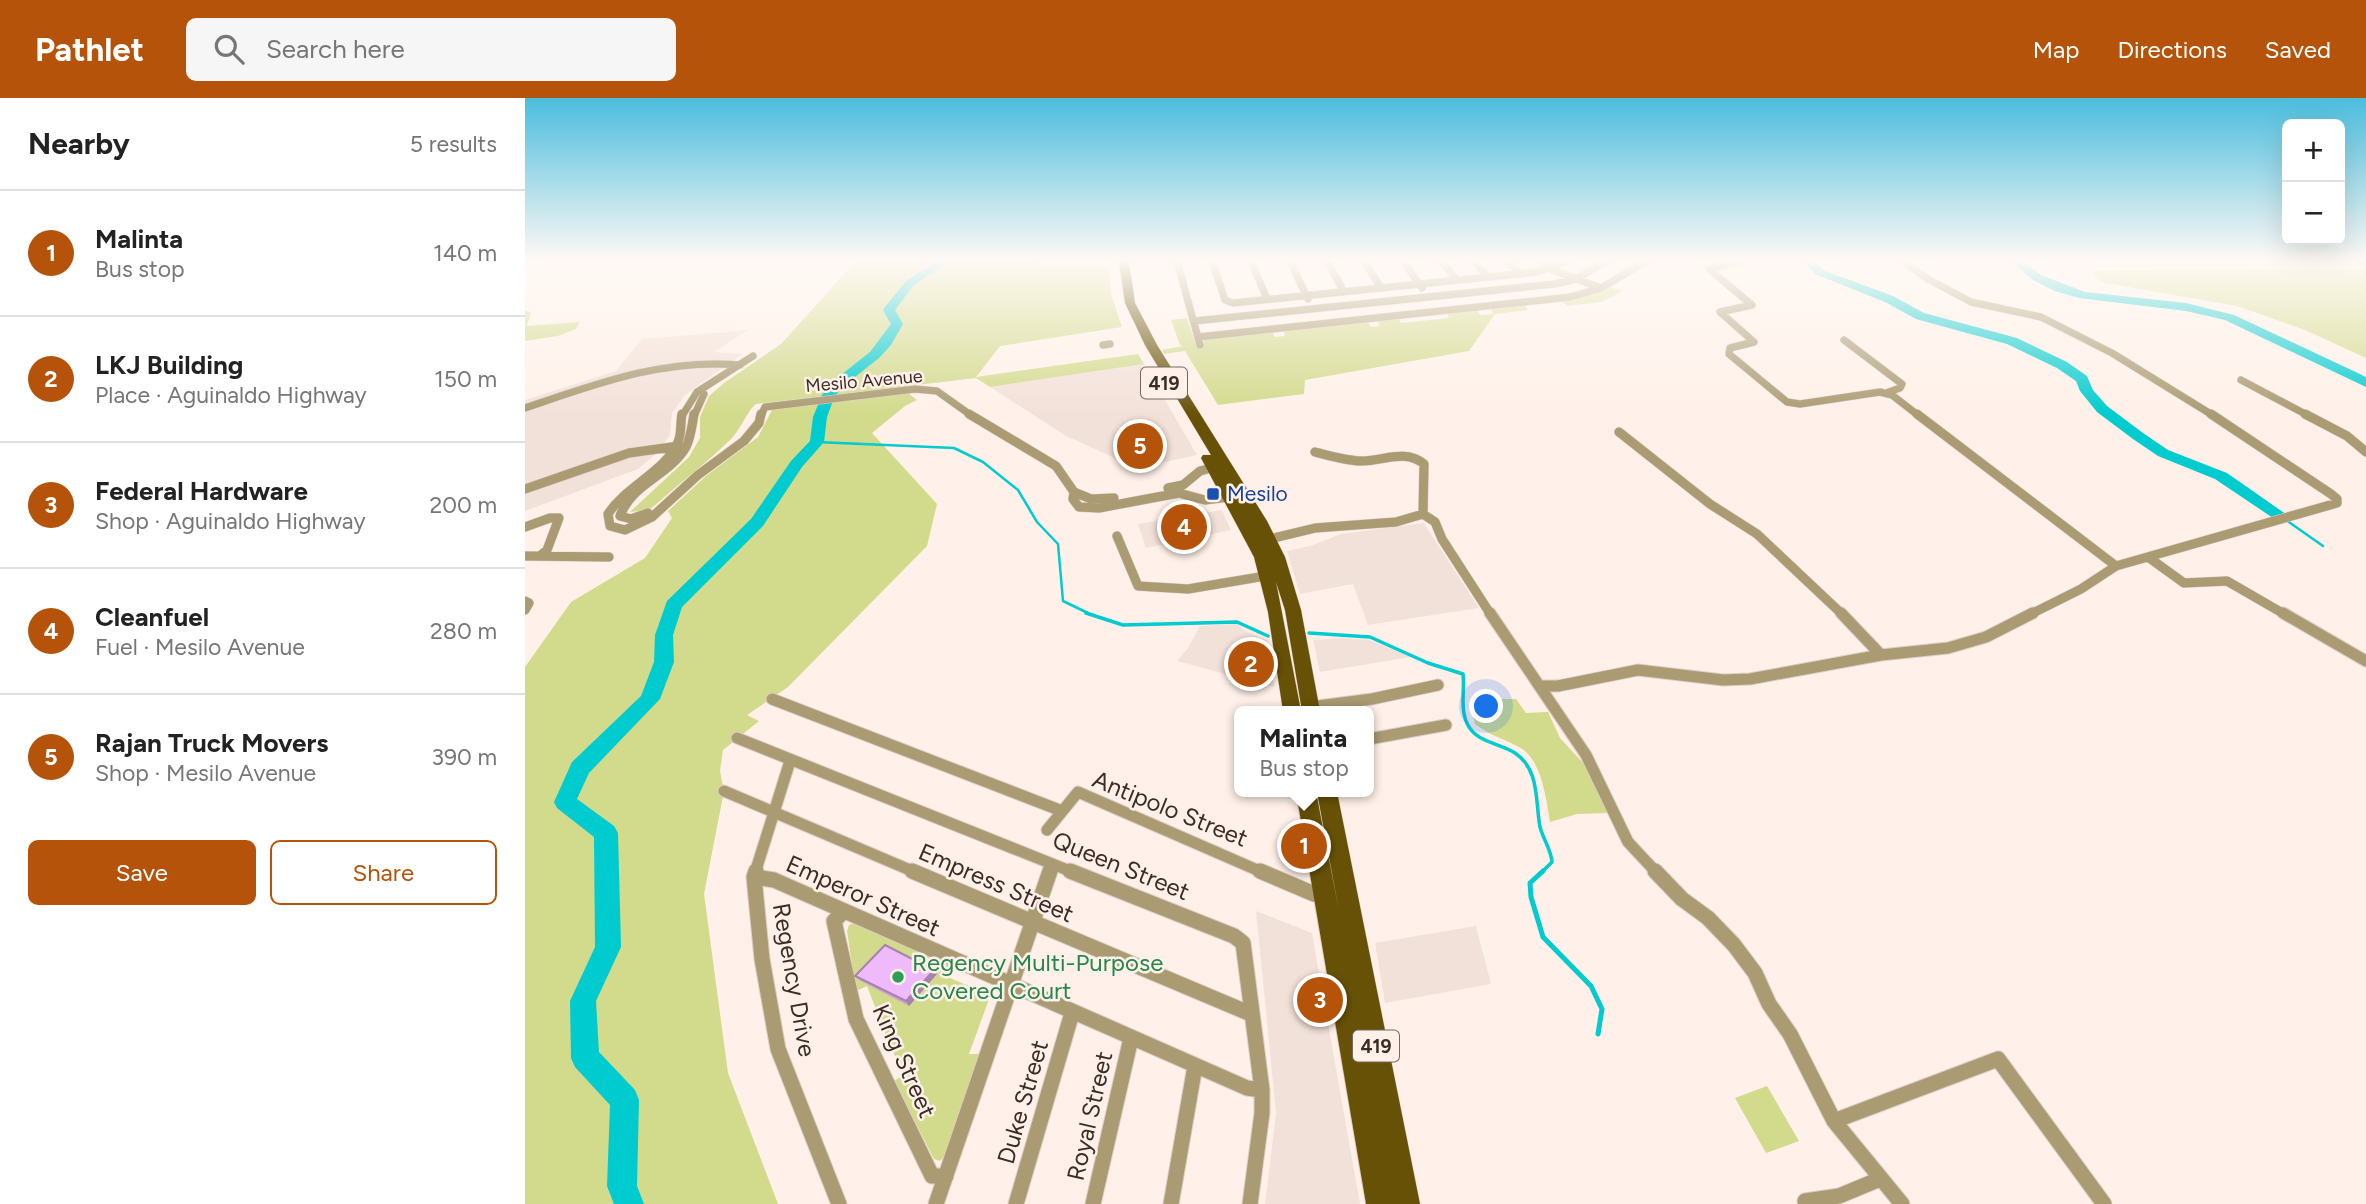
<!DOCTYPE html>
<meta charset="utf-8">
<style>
:root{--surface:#fff;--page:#f6f6f6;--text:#222;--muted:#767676;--line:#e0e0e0;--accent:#b45309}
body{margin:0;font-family:Figtree,sans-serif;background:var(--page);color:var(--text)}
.controls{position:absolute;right:21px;top:21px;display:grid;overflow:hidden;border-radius:10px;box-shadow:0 7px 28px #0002}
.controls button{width:63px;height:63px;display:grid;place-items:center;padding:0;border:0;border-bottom:2px solid var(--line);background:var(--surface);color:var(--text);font:35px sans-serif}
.you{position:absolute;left:962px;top:609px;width:24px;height:24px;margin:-18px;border:5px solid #fff;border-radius:50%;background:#1a73e8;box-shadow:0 0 0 10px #1a73e833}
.badge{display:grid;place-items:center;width:46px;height:46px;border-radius:50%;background:var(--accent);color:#fff;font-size:23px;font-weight:700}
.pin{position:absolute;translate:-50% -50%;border:4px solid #fff;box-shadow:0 2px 7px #0006}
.popup{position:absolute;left:709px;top:608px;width:140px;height:91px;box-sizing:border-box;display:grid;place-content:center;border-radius:10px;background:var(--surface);filter:drop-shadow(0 2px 5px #0005);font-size:23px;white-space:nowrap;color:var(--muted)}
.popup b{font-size:26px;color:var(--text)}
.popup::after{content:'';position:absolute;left:50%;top:100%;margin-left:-14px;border:14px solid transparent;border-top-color:var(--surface)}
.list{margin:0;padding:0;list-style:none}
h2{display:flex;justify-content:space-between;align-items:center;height:91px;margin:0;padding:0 28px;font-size:30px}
h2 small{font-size:23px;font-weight:400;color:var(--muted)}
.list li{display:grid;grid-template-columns:46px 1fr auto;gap:21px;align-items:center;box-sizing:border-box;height:126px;padding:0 28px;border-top:2px solid var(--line)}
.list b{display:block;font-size:26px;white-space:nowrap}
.list p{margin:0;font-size:23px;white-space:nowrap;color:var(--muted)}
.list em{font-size:23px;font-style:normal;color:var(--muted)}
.actions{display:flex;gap:14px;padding:21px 28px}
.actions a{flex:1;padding:16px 0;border:2px solid var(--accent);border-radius:10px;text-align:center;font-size:24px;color:var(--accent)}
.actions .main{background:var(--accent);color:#fff}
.icon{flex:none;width:38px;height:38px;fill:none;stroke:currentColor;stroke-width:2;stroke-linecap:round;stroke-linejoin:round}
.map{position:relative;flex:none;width:1841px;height:1106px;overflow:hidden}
header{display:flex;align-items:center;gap:42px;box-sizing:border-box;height:98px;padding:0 35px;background:var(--accent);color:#fff}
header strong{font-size:33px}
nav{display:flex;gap:38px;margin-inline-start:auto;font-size:24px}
.search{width:490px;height:63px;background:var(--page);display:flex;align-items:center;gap:18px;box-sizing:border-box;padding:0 24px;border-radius:10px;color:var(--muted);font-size:26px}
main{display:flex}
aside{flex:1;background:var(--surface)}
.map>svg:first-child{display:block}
.built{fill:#f2e1d8}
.green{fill:#d2da8b}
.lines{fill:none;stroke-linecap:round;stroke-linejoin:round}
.stream-far2{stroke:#00cbce;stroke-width:2.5}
.stream-far1{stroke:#00cbce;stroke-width:3.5}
.stream{stroke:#00cbce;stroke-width:5}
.river{fill:#00cbce;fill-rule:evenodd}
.minor-far3-casing{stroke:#dccec6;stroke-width:8}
.minor-far2-casing{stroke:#dccec6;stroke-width:10}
.minor-far1-casing{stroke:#dccec6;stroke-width:13}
.minor-casing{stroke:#dccec6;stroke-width:17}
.primary-casing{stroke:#dccec6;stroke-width:1}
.minor-far3{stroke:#aa9b72;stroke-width:7}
.minor-far2{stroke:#aa9b72;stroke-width:9}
.minor-far1{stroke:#aa9b72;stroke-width:11}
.minor{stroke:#aa9b72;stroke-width:15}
.primary{fill:#675106;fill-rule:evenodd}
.wall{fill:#cea0d7}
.shaded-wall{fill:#a782af}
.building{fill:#efbafa;stroke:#a782af;stroke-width:2}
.transit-dot{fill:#1a4fb4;stroke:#fff1e9;stroke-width:2.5}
.leisure-dot{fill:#2e9e5b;stroke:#fff1e9;stroke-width:2.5}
.labels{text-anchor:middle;stroke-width:5;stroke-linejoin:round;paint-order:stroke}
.far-street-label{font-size:18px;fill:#3a2d26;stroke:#fff1e9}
.shield{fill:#fff1e9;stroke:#756860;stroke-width:2}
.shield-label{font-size:19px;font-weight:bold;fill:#3a2d26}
.transit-label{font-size:21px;fill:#164399;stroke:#fff1e9;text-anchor:start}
.near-street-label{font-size:24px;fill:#3a2d26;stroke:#fff1e9}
.near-leisure-label{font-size:24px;fill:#27864d;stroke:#fff1e9;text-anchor:start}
</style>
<header>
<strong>Pathlet</strong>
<div class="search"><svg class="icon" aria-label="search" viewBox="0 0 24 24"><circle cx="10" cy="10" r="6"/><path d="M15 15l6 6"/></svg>Search here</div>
<nav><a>Map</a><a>Directions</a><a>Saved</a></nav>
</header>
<main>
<aside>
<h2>Nearby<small>5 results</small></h2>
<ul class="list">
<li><span class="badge">1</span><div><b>Malinta</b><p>Bus stop</p></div><em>140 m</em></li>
<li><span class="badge">2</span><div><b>LKJ Building</b><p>Place · Aguinaldo Highway</p></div><em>150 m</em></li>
<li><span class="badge">3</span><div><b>Federal Hardware</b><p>Shop · Aguinaldo Highway</p></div><em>200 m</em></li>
<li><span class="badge">4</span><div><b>Cleanfuel</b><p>Fuel · Mesilo Avenue</p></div><em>280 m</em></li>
<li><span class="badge">5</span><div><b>Rajan Truck Movers</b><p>Shop · Mesilo Avenue</p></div><em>390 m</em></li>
</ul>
<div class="actions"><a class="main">Save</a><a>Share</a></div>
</aside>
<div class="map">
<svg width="1841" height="1106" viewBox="0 0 1841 1106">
<rect width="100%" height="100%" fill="#fff1e9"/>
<path class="built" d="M223,232L189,254L217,256L160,297L147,315L145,337L133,354L113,371L0,413V302L91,273L117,241Z
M619,266L672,357L612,370L541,338L465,289Z
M697,412L706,432L621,450L613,426Z
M899,425L954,510L843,527L828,486L775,496L762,453L785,448L816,436Z
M712,526L722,534L742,542L749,589L652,563L663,550L675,528Z
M816,540L844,542L886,559L795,574L788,542Z
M731,813L787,835L835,1106H740L751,1015Z
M951,828L966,886L860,905L850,845Z"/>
<path class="green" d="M331,163H513L512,166L518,168H584L586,196L597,229L475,248L451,279L613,256L619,266L465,289L451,280L231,306C222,313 216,331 206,341C184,363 158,382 135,403L124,412L105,414L164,359L175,340V319L184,298L199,285L256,246Z
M1841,171V260L1780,232L1712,208L1575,184L1567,173Z
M1084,189L1098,193L1076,204L1042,208L1037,202Z
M999,206L1003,212L970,216L944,253L780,282L779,296L693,307L660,253L639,256L637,252L659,248L655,247L646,222L662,220L671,247L679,246V242L747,233L750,239L760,238L758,232L842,223L846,229L855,228L852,222L873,219L876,225L924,220L922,215L951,211L955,217L968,216L965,209Z
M0,213L6,214L2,228L55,224L51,231L33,238L0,243Z
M383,295L392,302L380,308L347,335L412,406L402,448L263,589L222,617L234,623L198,652L195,673L199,693L179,796L203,975L253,1106H0V569L46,504L120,460L147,420L143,413L181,378L233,339L247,312Z
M947,601H991L1001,615L1023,614L1035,640L1059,666L1084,715L1052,716L1025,724C1021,701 1017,661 994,649C979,641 964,637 950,626L945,606Z
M330,825L424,867L416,876L462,896L463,904L444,956H455L422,1055L415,1063L409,1061L369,983L380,976L365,948L342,888L331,893L322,833L324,827Z
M1242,988L1274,1043L1241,1055L1210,1000Z"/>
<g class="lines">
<path class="stream-far2" d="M292,344L429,350L458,364L493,392L512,424L533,446L538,503L567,517
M1761,422L1798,448"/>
<path class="stream-far1" d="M561,515L598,527L712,524L743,538
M784,535L845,539L903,565L938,576C940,593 934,613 944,629C954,645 975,645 990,655C1015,672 1010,702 1015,729C1018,741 1026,751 1027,764L1016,775"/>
<path class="stream" d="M1018,773L1005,785L1006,799L1018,839L1066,888L1077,911L1073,936"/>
<path class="river" d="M411,163H424L388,188L370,212L378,226L366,247L354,260L316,290L309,300L302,319L299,344L277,369L238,428L157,509L148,537L149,564L135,601L64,675L52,701L89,728L93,735L96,849L71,903L74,954L110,992L114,1002L112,1088L119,1106H89L82,1088L85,1007L50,969L46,960L45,903L70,849L69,739L32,710L29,704L47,664L116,598L129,564L130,537L142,503L226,421L266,363L285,343L288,319L297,297L307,284L345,254L366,226L358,212L360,209L380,184Z
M1278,163H1290L1298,172L1368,198L1399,215L1492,240L1542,264L1562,278L1568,292L1582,308L1618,335L1643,352L1702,375L1765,419L1757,424L1751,422L1690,381L1633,358L1608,341L1572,314L1555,293L1551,283L1532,270L1482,246L1391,221L1360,204L1290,176Z
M1486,163H1498L1516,177L1560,194L1661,205L1709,217L1835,276L1841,279V289L1700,222L1661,213L1554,200L1530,193L1508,182Z"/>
<defs>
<path id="minor-far3" d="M652,163L675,247
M687,163L700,202L708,205L1012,174L1041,163
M726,163L742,201
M765,163L783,201
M802,163L819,194
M839,163L856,190
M878,163L897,190
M916,163L932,182
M949,163L963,179
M982,163L995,176
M1016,163L1025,171L1076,190
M1216,163L1184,171L1227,207
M1378,163L1403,181L1446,204L1516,219L1587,255L1689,318
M1836,163L1841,165
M1227,207L1195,214L1229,244L1205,250L1204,256L1262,304L1275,306L1355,294L1367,297L1394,318
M669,223L1029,186L1051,181L1082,163
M673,239L1045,199L1076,190L1122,163
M1319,242L1377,286L1375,290L1361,295
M578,247L585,246
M1716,282L1784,318
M0,310C71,286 139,260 215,267
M157,318L172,294L228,258
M169,318L179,296
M236,318L240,309L390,291L412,293L447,318"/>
<path id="minor-far2" d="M157,316C155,325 157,335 153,344C140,374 101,388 83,416L85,428L100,432L127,419L173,377L219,343L234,325L236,316
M444,316L531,368L549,394L548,401L554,409L574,410L654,395L680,402L712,398
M1392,316L1591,468
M1780,316L1822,338L1841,354
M1094,334L1185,406L1232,436L1318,517
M790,354C805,358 819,362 834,363C857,364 879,350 899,366L898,416
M643,390L658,387L675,373L694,368
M0,391L104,355L154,348
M549,394L566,401L589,400
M123,415L106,421L95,418C107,385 144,378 161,349C166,339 167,327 169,316
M0,429L25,420H34L22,452L15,458
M592,438L613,488L663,491L747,477
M736,443L790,430L871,424L898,416L910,424L917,441L966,517
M0,458L84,459
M1623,459L1659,485L1702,483L1761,517
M0,503L4,505L0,512
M1504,517L1556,491L1591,468L1812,405V401L1806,396L1686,316"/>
<path id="minor-far1" d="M965,515L1061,657L1103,744L1132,775
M1316,515L1356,557
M1758,515L1841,563
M1016,588H1033L1113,572L1198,582L1225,581L1356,557L1423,550L1461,539L1508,515
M247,601L537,713
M785,609L847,601L913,587
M212,640L550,775
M844,641L921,627
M199,693L392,775
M522,732L553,694L739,775
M230,775L265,663
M524,775L527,767"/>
<path id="minor" d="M231,773L229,779L237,861L253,951L314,1106
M387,773L726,916
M545,773L709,838L718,845L737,992V1015L725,1106
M735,773L789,796L801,794
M1130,773L1157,801L1183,820L1209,847L1230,875L1244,906L1265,936L1309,1023L1377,1106
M229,779L249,782L722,990L737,992
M319,813L309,823L331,921L407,1078H421
M1309,1023L1473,961L1579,1106
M1280,1103L1314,1098L1355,1081
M411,1106L525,773
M491,1106L547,915
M568,1106L606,940
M646,1106L670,968"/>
<path id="primary" d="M594,163H604L610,205L632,247L742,423L760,459L776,512L795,613H777L760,512L751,484L776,613H758L743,514L729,459L676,360L678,357H686L620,247L600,205Z
M771,694H791L814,813L792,694H812L895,1106H841Z"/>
</defs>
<use href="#minor-far3" class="minor-far3-casing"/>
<use href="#minor-far2" class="minor-far2-casing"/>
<use href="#minor-far1" class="minor-far1-casing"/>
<use href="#minor" class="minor-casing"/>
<use href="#primary" class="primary-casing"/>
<use href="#minor-far3" class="minor-far3"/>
<use href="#minor-far2" class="minor-far2"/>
<use href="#minor-far1" class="minor-far1"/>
<use href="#minor" class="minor"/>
<use href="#primary" class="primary"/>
</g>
<path class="wall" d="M736,542L737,551V586L714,580L712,570Z
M409,872L412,876L384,908L334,882L330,878Z"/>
<path class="shaded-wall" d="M736,542L737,551V586L735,576Z
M409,872L412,876L384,908L381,903Z"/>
<path class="building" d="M736,542L735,576L712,570L714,543Z
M360,847L409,872L381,903L330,878Z"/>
<linearGradient id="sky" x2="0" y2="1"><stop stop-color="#4bbdde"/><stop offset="0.51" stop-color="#fff9f5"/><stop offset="1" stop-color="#fff9f5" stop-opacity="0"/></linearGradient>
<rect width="1841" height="317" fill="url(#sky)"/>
<rect class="transit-dot" x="681" y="389" width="14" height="14" rx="3.5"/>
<circle class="leisure-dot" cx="373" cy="879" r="7"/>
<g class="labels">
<g class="far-street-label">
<text transform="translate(339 283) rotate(-5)" y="6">Mesilo Avenue</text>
</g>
<g class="shield">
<rect x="616" y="269.5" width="46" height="31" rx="5"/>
<rect x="828" y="932.5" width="46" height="31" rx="5"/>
</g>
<g class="shield-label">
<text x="639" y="292">419</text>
<text x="851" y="955">419</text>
</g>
<g class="transit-label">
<text x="702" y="403">Mesilo</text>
</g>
<g class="near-street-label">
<text transform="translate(645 711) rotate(22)" y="8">Antipolo Street</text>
<text transform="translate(596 768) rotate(22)" y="8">Queen Street</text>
<text transform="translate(471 785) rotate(23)" y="8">Empress Street</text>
<text transform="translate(338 798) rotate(24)" y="8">Emperor Street</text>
<text transform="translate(269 882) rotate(80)" y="8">Regency Drive</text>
<text transform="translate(379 963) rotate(66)" y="8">King Street</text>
<text transform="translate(498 1004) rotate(-74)" y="8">Duke Street</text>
<text transform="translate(565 1018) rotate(-77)" y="8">Royal Street</text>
</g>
<g class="near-leisure-label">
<text x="387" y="873">Regency Multi-Purpose<tspan x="387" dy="28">Covered Court</tspan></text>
</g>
</g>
</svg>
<div class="controls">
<button>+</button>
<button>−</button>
</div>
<div class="you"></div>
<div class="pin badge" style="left:779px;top:748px">1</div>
<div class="popup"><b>Malinta</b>Bus stop</div>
<div class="pin badge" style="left:726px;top:566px">2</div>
<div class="pin badge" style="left:795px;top:902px">3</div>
<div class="pin badge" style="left:659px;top:429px">4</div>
<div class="pin badge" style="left:615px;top:348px">5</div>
</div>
</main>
